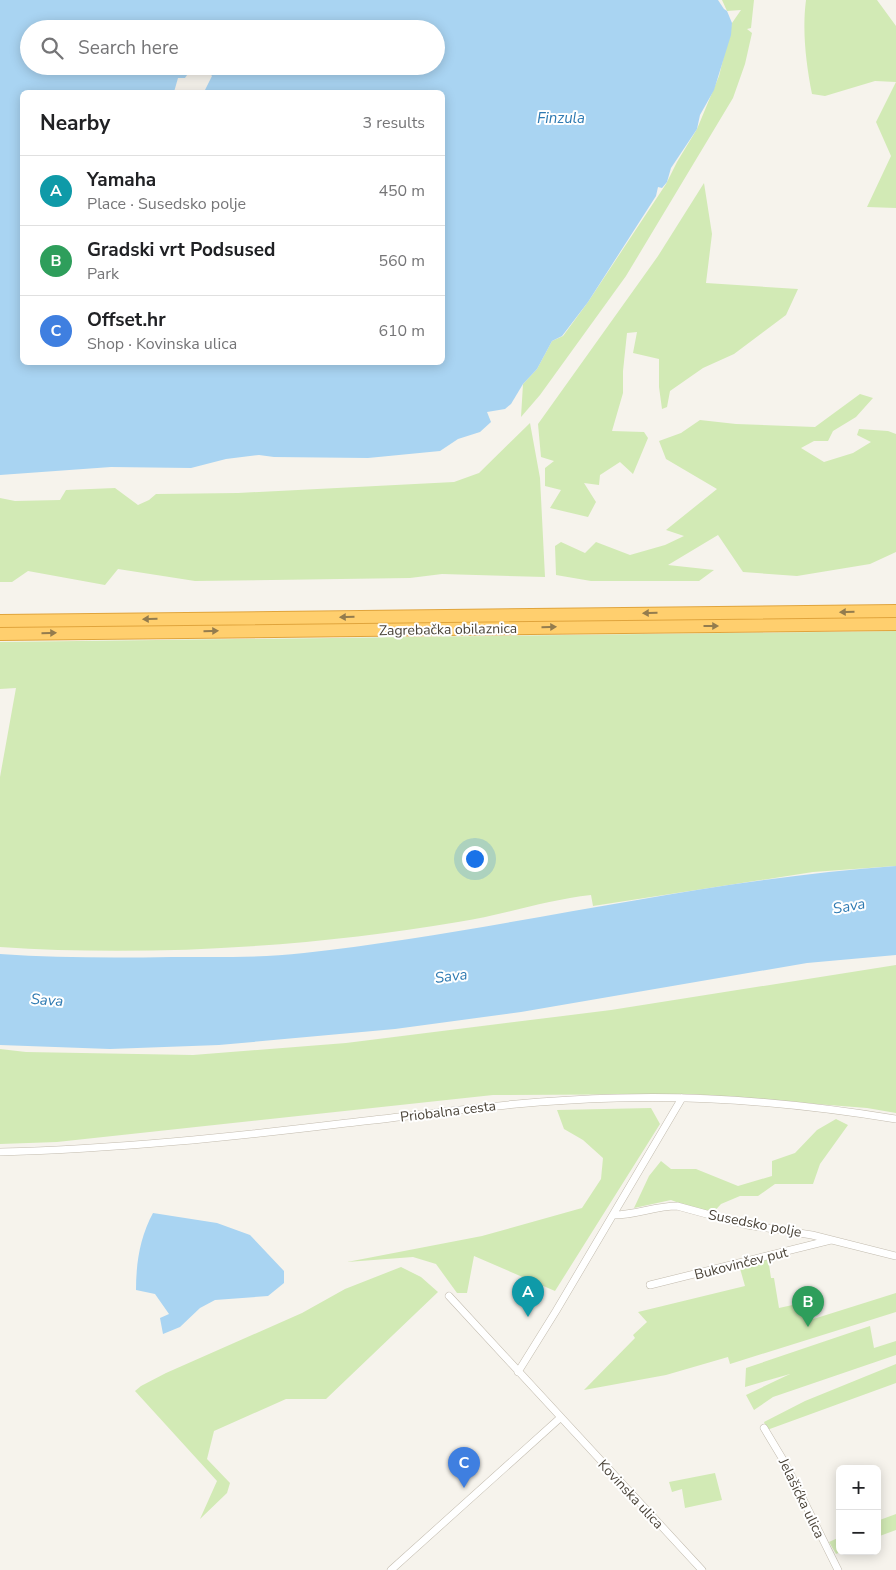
<!DOCTYPE html>
<meta charset="utf-8">
<style>
:root{--surface:#fff;--page:#f2f2f2;--text:#202124;--muted:#757577;--line:#e0e0e0;--accent:#fc3f1d}
body{margin:0;font-family:"Nunito Sans",sans-serif;background:var(--page);color:var(--text)}
.controls{position:absolute;right:15px;bottom:15px;display:grid;overflow:hidden;border-radius:8px;box-shadow:0 2px 12px #0003}
.controls button{width:45px;height:45px;display:grid;place-items:center;padding:0;border:0;border-bottom:1px solid var(--line);background:var(--surface);color:var(--text);font:25px sans-serif}
.you{position:absolute;left:474px;top:858px;width:18px;height:18px;margin:-12px;border:4px solid #fff;border-radius:50%;background:#1a73e8;box-shadow:0 0 0 8px #1a73e833}
.badge{display:grid;place-items:center;width:32px;height:32px;border-radius:50%;background:var(--accent);color:#fff;font-size:16px;font-weight:700}
.pin{position:absolute;translate:-50% -41px;filter:drop-shadow(0 1px 2px #0008)}
.pin::after{content:'';position:absolute;top:26px;width:18px;height:15px;background:inherit;clip-path:polygon(0 0,100% 0,50% 100%)}
.list{margin:0;padding:0;list-style:none}
h2{display:flex;justify-content:space-between;align-items:center;height:65px;margin:0;padding:0 20px;font-size:21px}
h2 small{font-size:16px;font-weight:400;color:var(--muted)}
.list li{display:grid;grid-template-columns:32px 1fr auto;gap:15px;align-items:center;box-sizing:border-box;height:70px;padding:0 20px;border-top:1px solid var(--line)}
.list b{display:block;font-size:19px;white-space:nowrap}
.list p{margin:0;font-size:16px;white-space:nowrap;color:var(--muted)}
.list em{font-size:16px;font-style:normal;color:var(--muted)}
.icon{flex:none;width:28px;height:28px;fill:none;stroke:currentColor;stroke-width:2;stroke-linecap:round;stroke-linejoin:round}
.map{position:relative;flex:none;width:896px;height:1570px;overflow:hidden}
.search{position:absolute;background:var(--surface);box-shadow:0 2px 12px #0003;left:20px;top:20px;width:425px;height:55px;display:flex;align-items:center;gap:12px;box-sizing:border-box;padding:0 18px;border-radius:28px;color:var(--muted);font-size:19px}
.panel{position:absolute;background:var(--surface);box-shadow:0 2px 12px #0003;left:20px;top:90px;width:425px;height:275px;border-radius:8px}
.map>svg:first-child{display:block}
.green{fill:#d2eab5}
.water{fill:#a9d4f2;fill-rule:evenodd}
.lines{fill:none;stroke-linecap:round;stroke-linejoin:round}
.street-casing{stroke:#c2bbae;stroke-width:8}
.highway-casing{stroke:#e0a43c;stroke-width:14}
.street{stroke:#fff;stroke-width:7}
.highway{stroke:#ffcf6e;stroke-width:12}
.oneway{fill:#937c4e}
.labels{text-anchor:middle;stroke-width:4;stroke-linejoin:round;paint-order:stroke}
.street-label{font-size:14px;fill:#4b4439;stroke:#fff}
.water-label{font-size:15px;font-style:italic;fill:#2e7ab2;stroke:#fff}
</style>
<div class="map">
<svg width="896" height="1570" viewBox="0 0 896 1570">
<rect width="100%" height="100%" fill="#f6f3ec"/>
<path class="green" d="M722,0H754L751,28L747,29L752,33L745,64L733,98L626,276L540,395L521,417L523,384L537,369L552,341L563,336L588,302L666,184L677,162L697,129L719,76L732,23L741,10L727,11Z
M806,0H877L896,26V82L875,81L825,96L812,94C806,63 802,31 806,0Z
M896,82V208L867,207L891,156L876,122Z
M704,183L712,234L706,283L798,289L786,315L734,354L703,368L670,391L667,407L662,409L659,387V359L633,353L637,332L627,333L623,371V393L612,431L644,432L648,438L633,474L620,462L600,475L599,485L584,483L596,502L588,517L550,508L561,490L545,486V468L554,461L541,457L538,424L658,256Z
M860,394L873,398L856,417L833,431L828,441H814L801,448L824,462L853,453L871,442L857,435L859,429L888,431L896,434V552L870,564L797,576L743,572L718,535L668,565L714,570L699,581H591L556,575L555,546L561,542L585,553L596,542L630,555L665,545L684,536L666,530L717,489L666,459L659,441L681,433L700,420L736,424L815,427Z
M530,423L540,478L545,577L442,574L410,578L195,581L118,569L105,585L28,571L12,582H0V498L15,501L60,500L66,490L115,488L138,505L149,500L156,494L238,493L454,482L479,473Z
M896,631V866L813,872L593,906L591,895C546,900 503,915 458,922C312,947 147,957 0,947V777L16,688L0,689V642Z
M896,965V1113L867,1108L691,1094L493,1095L57,1142L0,1144V1049L26,1052L193,1055L346,1043L611,1010Z
M651,1108L660,1124L555,1291L474,1256L467,1293H457L436,1264L413,1257L347,1262L482,1236L582,1208L601,1179L603,1158L583,1140L564,1129L557,1110Z
M836,1119L848,1125L820,1164L813,1184H775L758,1196H740L721,1204L711,1215L671,1200L634,1208L649,1176L661,1161L671,1169H696L738,1186L772,1176V1161L795,1153L817,1130Z
M768,1258L771,1278H774L779,1308L797,1304L807,1321L896,1293V1312L730,1364L728,1357L666,1375L584,1390L635,1338L633,1335L647,1322L638,1312L745,1286L739,1265Z
M401,1267L421,1277L438,1292L326,1399H286L214,1431L207,1459L230,1483L227,1493L200,1519L217,1481L135,1391L141,1386L166,1373L302,1313L345,1289Z
M870,1326L874,1348L896,1341V1355L773,1397L754,1410L746,1395L790,1374L745,1387L746,1368Z
M896,1364V1383L767,1430L764,1422L805,1401Z
M715,1473L722,1500L685,1508L682,1489L672,1492L669,1482Z
M896,1514V1530L877,1537V1521Z
M840,1537V1551H843L836,1554L829,1542Z"/>
<path class="water" d="M0,0H718L724,9L727,11L732,23L731,35L714,90L700,115L697,129L671,168L667,182L662,188L658,187L656,196L588,302L562,336L552,341L537,369L523,384L511,404L505,409L487,412L491,422L480,432L458,439L440,451L368,458L274,457L259,455L226,459L191,468L111,467L0,475ZM29,29H436V66H209L208,71L212,76L204,92H442V362H22V92H174L178,78H185L193,66H29Z
M896,866V955L807,963L521,1012L395,1029L219,1045L110,1049L0,1045V954C57,958 115,958 172,957C216,957 260,958 304,953C502,931 696,880 896,866Z
M153,1213L217,1223L250,1235L284,1271V1283L268,1296L215,1300L200,1308L180,1327L163,1334L160,1318L169,1314L155,1294L136,1290C136,1263 140,1237 153,1213Z"/>
<g class="lines">
<defs>
<path id="street" d="M0,1152C116,1149 231,1137 347,1123C437,1113 526,1100 617,1098C710,1095 804,1104 896,1119
M614,1215C636,1215 655,1206 677,1206L747,1225L812,1235L896,1256
M650,1285L831,1240
M449,1296L702,1570
M518,1372L556,1311L682,1098
M764,1428L785,1463L838,1570
M391,1570L560,1418"/>
<path id="highway" d="M0,621L896,611
M0,634L896,624"/>
</defs>
<use href="#street" class="street-casing"/>
<use href="#highway" class="highway-casing"/>
<use href="#street" class="street"/>
<use href="#highway" class="highway"/>
</g>
<defs><path id="oneway-solid" d="M-6-.8H1V-3.2L6.5 0L1 3.2V.8H-6Z" transform="scale(1.25)"/></defs>
<g class="oneway">
<use href="#oneway-solid" transform="translate(847 612) rotate(179)"/>
<use href="#oneway-solid" transform="translate(650 613) rotate(179)"/>
<use href="#oneway-solid" transform="translate(347 617) rotate(179)"/>
<use href="#oneway-solid" transform="translate(150 619) rotate(179)"/>
<use href="#oneway-solid" transform="translate(711 626)"/>
<use href="#oneway-solid" transform="translate(549 627) rotate(-1)"/>
<use href="#oneway-solid" transform="translate(211 631) rotate(-1)"/>
<use href="#oneway-solid" transform="translate(49 633) rotate(-1)"/>
</g>
<g class="labels">
<g class="street-label">
<text transform="translate(448 629) rotate(-1)" y="5">Zagrebačka obilaznica</text>
<text transform="translate(448 1111) rotate(-7)" y="5">Priobalna cesta</text>
<text transform="translate(755 1223) rotate(11)" y="5">Susedsko polje</text>
<text transform="translate(741 1263) rotate(-14)" y="5">Bukovinčev put</text>
<text transform="translate(631 1494) rotate(47)" y="5">Kovinska ulica</text>
<text transform="translate(802 1498) rotate(64)" y="5">Jelašićka ulica</text>
</g>
<g class="water-label">
<text x="561" y="123">Finzula</text>
<text transform="translate(849 906) rotate(-10)" y="5">Sava</text>
<text transform="translate(451 976) rotate(-7)" y="5">Sava</text>
<text transform="translate(47 1000) rotate(4)" y="5">Sava</text>
</g>
</g>
</svg>
<div class="controls">
<button>+</button>
<button>−</button>
</div>
<div class="you"></div>
<div class="pin badge" style="left:528px;top:1317px;background:#0f9aa8">A</div>
<div class="pin badge" style="left:808px;top:1327px;background:#2e9e5b">B</div>
<div class="pin badge" style="left:464px;top:1488px;background:#3f7fe0">C</div>
<div class="search"><svg class="icon" aria-label="search" viewBox="0 0 24 24"><circle cx="10" cy="10" r="6"/><path d="M15 15l6 6"/></svg>Search here</div>
<section class="panel">
<h2>Nearby<small>3 results</small></h2>
<ul class="list">
<li><span class="badge" style="background:#0f9aa8">A</span><div><b>Yamaha</b><p>Place · Susedsko polje</p></div><em>450 m</em></li>
<li><span class="badge" style="background:#2e9e5b">B</span><div><b>Gradski vrt Podsused</b><p>Park</p></div><em>560 m</em></li>
<li><span class="badge" style="background:#3f7fe0">C</span><div><b>Offset.hr</b><p>Shop · Kovinska ulica</p></div><em>610 m</em></li>
</ul>
</section>
</div>
